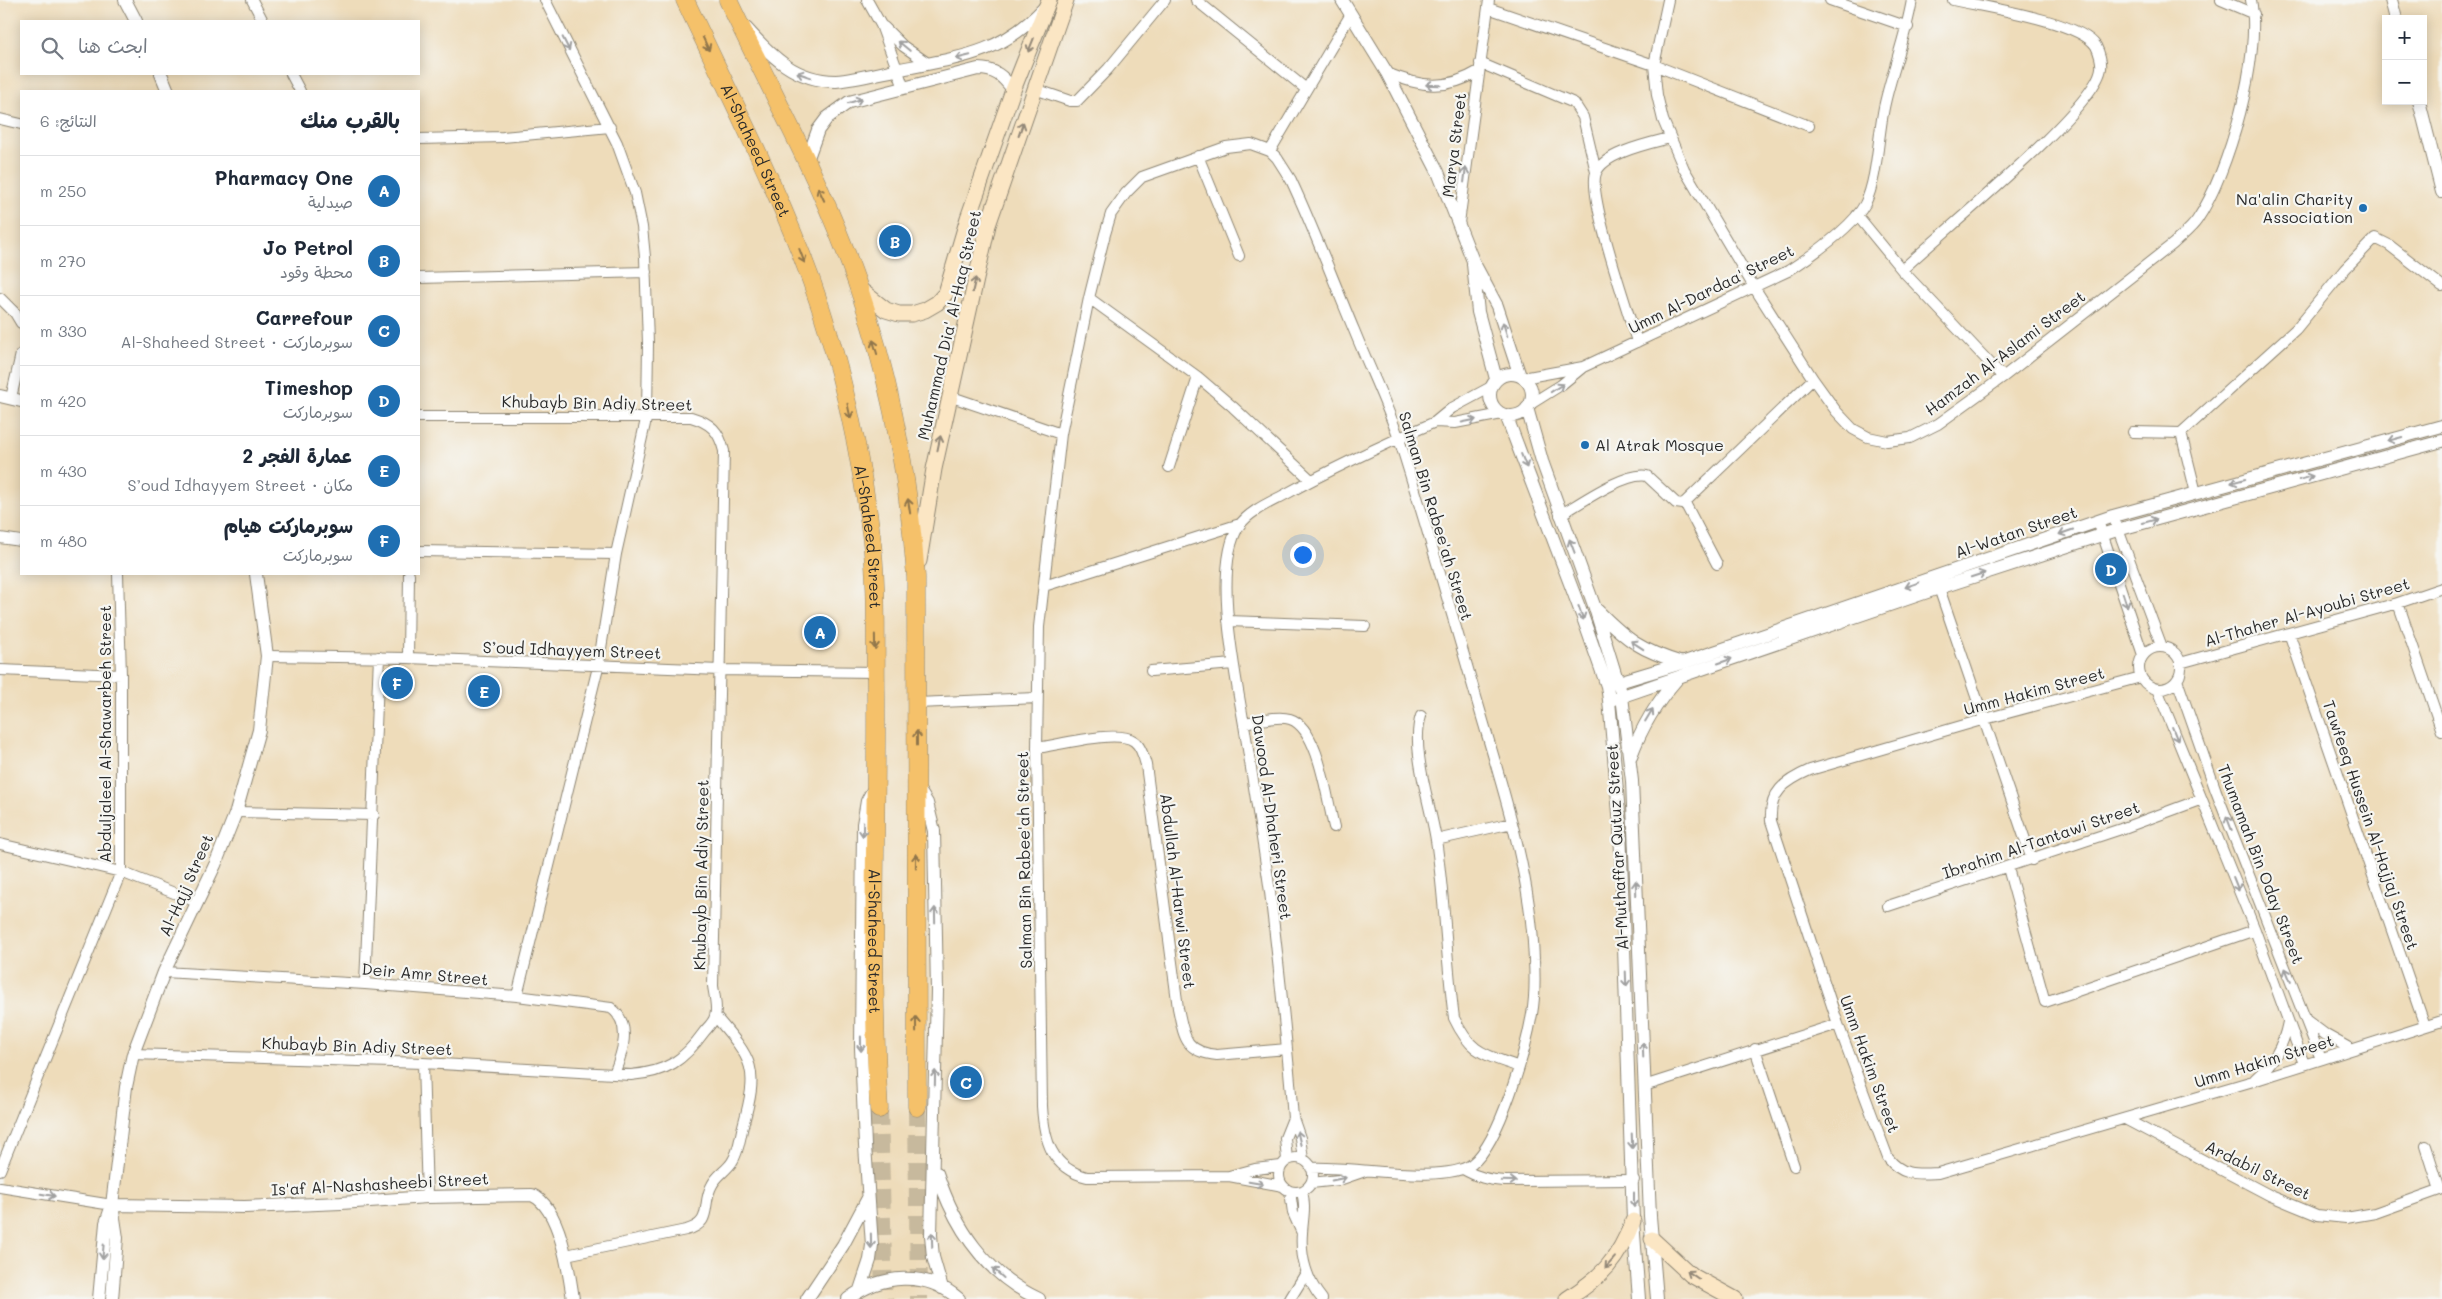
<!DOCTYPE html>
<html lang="ar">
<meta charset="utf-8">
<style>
:root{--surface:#fff;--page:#f6f6f7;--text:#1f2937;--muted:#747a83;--line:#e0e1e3;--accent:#1f6fb2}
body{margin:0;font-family:Mali,"Playpen Sans Arabic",sans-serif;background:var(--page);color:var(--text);direction:rtl}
.controls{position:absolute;right:15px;top:15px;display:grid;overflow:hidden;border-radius:0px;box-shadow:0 2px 12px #0003}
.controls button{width:45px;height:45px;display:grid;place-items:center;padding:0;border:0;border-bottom:1px solid var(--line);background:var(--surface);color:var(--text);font:25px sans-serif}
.you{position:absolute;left:1302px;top:554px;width:18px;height:18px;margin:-12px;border:4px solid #fff;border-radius:50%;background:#1a73e8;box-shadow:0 0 0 8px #1a73e833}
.badge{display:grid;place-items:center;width:32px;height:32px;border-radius:50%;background:var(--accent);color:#fff;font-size:16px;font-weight:700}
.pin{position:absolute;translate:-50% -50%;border:2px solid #fff;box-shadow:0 1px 5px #0006}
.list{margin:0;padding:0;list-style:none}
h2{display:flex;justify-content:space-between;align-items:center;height:65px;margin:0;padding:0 20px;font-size:21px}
h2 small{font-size:16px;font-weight:400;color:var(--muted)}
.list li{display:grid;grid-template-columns:32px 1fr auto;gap:15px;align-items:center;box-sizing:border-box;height:70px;padding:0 20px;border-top:1px solid var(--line)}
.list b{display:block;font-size:19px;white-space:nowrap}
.list p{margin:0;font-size:16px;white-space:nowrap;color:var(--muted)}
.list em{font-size:16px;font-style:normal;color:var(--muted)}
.icon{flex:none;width:28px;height:28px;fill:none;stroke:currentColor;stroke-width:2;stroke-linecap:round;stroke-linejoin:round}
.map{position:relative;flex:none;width:2442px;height:1299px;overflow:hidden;direction:ltr}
.search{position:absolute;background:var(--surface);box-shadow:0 2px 12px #0003;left:20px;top:20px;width:400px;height:55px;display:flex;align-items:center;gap:12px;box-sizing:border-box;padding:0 18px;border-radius:0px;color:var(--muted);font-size:19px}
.panel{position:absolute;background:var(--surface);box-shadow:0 2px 12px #0003;left:20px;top:90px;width:400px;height:485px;border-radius:0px;direction:rtl}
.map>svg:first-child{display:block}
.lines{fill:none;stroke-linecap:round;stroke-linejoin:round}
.trunk-tunnel{stroke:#c7b99d;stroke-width:18;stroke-dasharray:18 9;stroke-linecap:butt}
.minor-casing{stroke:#8c8472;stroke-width:12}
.tertiary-casing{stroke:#8c8472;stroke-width:14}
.secondary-casing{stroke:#8c8472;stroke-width:17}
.trunk-casing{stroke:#8c8472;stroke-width:19}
.minor{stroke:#fff;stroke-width:10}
.tertiary{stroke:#fff;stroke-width:12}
.secondary{stroke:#fbe6c4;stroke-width:15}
.trunk{stroke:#f5c16b;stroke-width:18}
.oneway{stroke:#a0a0a0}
.oneway2{stroke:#90764b}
.oneway3{stroke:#938878}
.poi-dot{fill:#1f6fb2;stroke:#f6f6f2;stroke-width:2}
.labels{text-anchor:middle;stroke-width:4.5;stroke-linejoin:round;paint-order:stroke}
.street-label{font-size:16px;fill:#2b2b2b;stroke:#f6f6f2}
.poi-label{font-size:16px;fill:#2b2b2b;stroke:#f6f6f2;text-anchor:end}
</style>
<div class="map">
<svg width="2442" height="1299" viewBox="0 0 2442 1299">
<rect width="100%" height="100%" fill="#f6f6f2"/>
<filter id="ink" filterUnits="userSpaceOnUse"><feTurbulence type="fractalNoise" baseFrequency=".02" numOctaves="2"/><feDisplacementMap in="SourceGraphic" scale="10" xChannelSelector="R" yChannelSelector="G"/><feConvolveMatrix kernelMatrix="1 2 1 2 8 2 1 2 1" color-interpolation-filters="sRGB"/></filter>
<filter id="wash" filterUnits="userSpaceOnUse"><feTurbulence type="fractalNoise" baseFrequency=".0096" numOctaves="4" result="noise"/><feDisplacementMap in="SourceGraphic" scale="20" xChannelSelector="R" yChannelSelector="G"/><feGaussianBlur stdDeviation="1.12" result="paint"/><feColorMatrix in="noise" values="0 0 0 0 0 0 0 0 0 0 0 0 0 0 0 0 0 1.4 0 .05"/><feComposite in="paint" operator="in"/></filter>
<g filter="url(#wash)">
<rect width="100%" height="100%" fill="#eedcba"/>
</g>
<g filter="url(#ink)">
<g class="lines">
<path class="trunk-tunnel" d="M917,1107L919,1299
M879,1109L884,1299"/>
<defs>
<path id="minor" d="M252,0L263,21
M867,0L881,25L904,88
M1196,0L1306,89
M1668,0L1654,65L1657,95L1663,120L1684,169L1754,287L1813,379L1836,411L1853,429L1868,437L1887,441L1910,438L1938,424L2003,377L2173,244C2181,236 2191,229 2197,220C2229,173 2262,55 2251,0
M1830,0L1908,27
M2221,0L2254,14
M1488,8L1654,65L1809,126
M884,27L903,46L929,64
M1480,63L1574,103L1583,117L1596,172
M1387,73C1421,87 1446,91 1479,71
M291,74L300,91
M1035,89L1070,101H1077L1108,69L1165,0
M0,119L21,124
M419,139L503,137L610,127
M1270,151L1351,14
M1198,156L1239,256
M1857,215L1902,270L2003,377
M1459,223L1489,0
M1902,270C1938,235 2097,108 2101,68C2102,62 2099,52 2096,46C2080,21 1984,7 1953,0
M419,278L646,272
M0,298L15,313L21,323
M1089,298L1198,377L1233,407L1311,480
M1637,342C1629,313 1587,195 1596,173C1603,153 1651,143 1670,138
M1523,378L1583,367
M949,396L1061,434
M11,398L21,354
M1529,405L1561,385L1583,367L1788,271C1811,256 1852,228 1865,204C1878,178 1878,132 1885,103C1893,68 1906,36 1912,0
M1435,422L1455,423L1502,414
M2133,432L2181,433L2296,329L2345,269L2375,238L2389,245L2442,286
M2181,433L2196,493
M1169,467L1198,377
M1685,503L1717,564
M1560,515C1579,504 1626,471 1647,476L1676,503L1683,504L1813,379
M2113,516L2162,647
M2098,521L2143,655
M0,538L21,541
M419,551L616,554
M1044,586L1240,524
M1939,588L2032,860
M2398,603L2442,731
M1228,621L1365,626
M2289,633L2425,1026
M2139 668a21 21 0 1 1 42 0a21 21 0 1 1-42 0Z
M267,656L408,658L720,670L876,672
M408,658L409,574
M2180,663L2398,603L2442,588
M0,670L121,675
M1151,671L1233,664
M2141,677L1985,719L1810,770C1785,781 1769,792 1771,821L1838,1024L1888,1158C1902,1176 1916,1174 1938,1173L2253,1081L2442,1021
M2177,680L2216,791L2321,1059
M2157,689L2255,930L2304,1064
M917,703L1037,698
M1421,716C1410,748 1431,806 1436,840C1445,899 1446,959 1454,1018C1471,1054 1484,1054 1519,1067
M1244,723C1258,721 1277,715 1290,719C1319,728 1327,800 1334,827
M1037,748C1059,745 1117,729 1134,741C1141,746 1144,757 1146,765L1178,1008C1184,1036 1184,1052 1217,1055L1287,1049
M236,812L374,815
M1436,840L1512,823
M0,844L121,872L197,902
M2008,868L2045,1002L2255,930
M1888,906L2121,829L2202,799
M164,972L365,984L517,996L611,1008C633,1024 622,1054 614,1074
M365,984L379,657
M517,996L598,667L616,554L647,415L648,343L645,257L642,227L635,193L617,143L545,0
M2306,1020L2326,1035L2351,1049
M1755,1049L1794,1166
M133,1054L423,1063L631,1075C667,1072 683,1061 704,1032C707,1028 714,1022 715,1016C718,1008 714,994 713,986L724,451C719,431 711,423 691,417H419
M423,1063L427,1197
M2255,1079C2274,1062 2283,1047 2288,1022
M1644,1086L1838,1024
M2125,1119L2271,1196L2317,1215L2346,1218L2375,1213L2442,1189
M2426,1146L2440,1190
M1279 1175a17 17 0 1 1 34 0a17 17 0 1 1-34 0Z
M1303,1159L1300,1138L1293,1118C1287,1042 1279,967 1270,892C1262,836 1253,780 1244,725C1236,677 1212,567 1239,526C1249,511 1271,502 1286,494C1335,467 1385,444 1435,422L1452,408L1491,387
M1287,1160L1285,1138L1293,1118
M1463,1169C1477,1177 1488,1180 1505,1181L1634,1180
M0,1170L121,872V675L118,574
M1229,1176L1255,1169L1281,1166
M1311,1183L1339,1180L1365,1171
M1283,1186L1229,1176L1087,1177C1051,1168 1044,1140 1042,1106L1037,748L1039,627L1061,434L1089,298L1105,234L1111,214L1126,193L1142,177L1226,147L1251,144L1270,151L1277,158L1291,180C1314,229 1333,280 1354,330C1369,367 1387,404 1400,442C1426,524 1450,607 1474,690C1499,778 1531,868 1534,960C1535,978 1535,997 1532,1014C1526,1049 1500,1142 1472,1164C1444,1185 1348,1165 1311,1168
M0,1187L112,1205
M1290,1191L1293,1213L1302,1233
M1302,1191C1306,1208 1303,1216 1302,1233C1300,1257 1307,1281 1322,1299
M566,1255L686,1230C714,1223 701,1204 712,1185C717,1175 726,1171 732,1162C739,1152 740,1137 743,1126C759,1068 754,1061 715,1016
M1290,1299L1306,1273"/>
<path id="tertiary" d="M125,0L136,21
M1342,0L1387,73L1438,172L1473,261L1497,306L1520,376
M2391,0L2396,19
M746,28C771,56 795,81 836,81C857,79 879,73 900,69C958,58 1002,54 1044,8
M161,74L168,91
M2419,101L2442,192
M806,163L818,130L827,118L849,102L978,69C995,69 1003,76 1013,90
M1473,264L1478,312L1496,379
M1490 395a21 21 0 1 1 42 0a21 21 0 1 1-42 0Z
M0,396L21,401
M1527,408L1542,461L1595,608L1622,696L1632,781L1650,1216L1657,1299
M1506,415L1582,615L1607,686L1609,700L1620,825L1633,1221L1639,1299
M1597,610C1628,641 1640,650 1682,663
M1612,684L1682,663L2113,516L2442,426
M1614,699L1939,588L2117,530L2442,441
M1631,756C1642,726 1656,703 1677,679
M917,787L927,803L934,831L937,991L931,1235L933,1257L942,1288
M937,1173C955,1228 985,1274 1039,1299
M112,1205L245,1207L341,1203L427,1197L532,1195C560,1207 569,1271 573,1299
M860,1290L870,1260L872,1245L865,1146L861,1048L863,824L867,801L874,788
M99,1299L106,1223L112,1205
M112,1299L117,1238L112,1205L126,1087L133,1054L164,972L215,865L236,812L259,730L267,656L256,574
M807,1299L843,1245L868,1198
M848,1299C881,1274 926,1270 959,1299"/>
<path id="secondary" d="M858,288L886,310L899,314H912L925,310L937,303L946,293L968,218L1013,90L1049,0
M919,561L934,469L988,225L1066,0
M1652,1239L1691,1275L1735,1299
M1567,1299C1603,1276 1618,1260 1633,1221"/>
<g id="trunk">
<path id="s1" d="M685,0C724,83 766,165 800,251C836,341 858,438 871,534C878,587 875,642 876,695C877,833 870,971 879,1109"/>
<path d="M728,0C767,83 812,164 845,250C885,354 908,467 916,577L917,1107"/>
</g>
</defs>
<use href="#minor" class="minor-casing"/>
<use href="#tertiary" class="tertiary-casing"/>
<use href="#secondary" class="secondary-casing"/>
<use href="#trunk" class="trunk-casing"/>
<use href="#minor" class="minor"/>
<use href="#tertiary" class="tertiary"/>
<use href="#secondary" class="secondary"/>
<use href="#trunk" class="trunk"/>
</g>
<defs><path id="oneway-shaft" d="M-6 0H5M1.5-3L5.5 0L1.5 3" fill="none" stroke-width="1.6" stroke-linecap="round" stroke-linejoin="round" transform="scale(1.25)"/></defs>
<g class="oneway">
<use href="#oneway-shaft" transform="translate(566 44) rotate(63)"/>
<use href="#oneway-shaft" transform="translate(904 46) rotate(-140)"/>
<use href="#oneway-shaft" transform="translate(963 57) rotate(166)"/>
<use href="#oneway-shaft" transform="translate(804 75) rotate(-161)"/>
<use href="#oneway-shaft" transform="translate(1433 85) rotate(-178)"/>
<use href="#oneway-shaft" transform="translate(855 101) rotate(-17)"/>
<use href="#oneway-shaft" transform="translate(1465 175) rotate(-83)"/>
<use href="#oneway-shaft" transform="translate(1505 329) rotate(-108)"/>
<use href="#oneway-shaft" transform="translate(1557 388) rotate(-34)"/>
<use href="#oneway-shaft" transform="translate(1469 421) rotate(-11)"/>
<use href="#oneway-shaft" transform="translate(2395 439) rotate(165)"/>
<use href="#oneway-shaft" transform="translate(1524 461) rotate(68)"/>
<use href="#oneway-shaft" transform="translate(2306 478) rotate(-15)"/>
<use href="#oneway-shaft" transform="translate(2238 481) rotate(165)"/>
<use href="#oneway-shaft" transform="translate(2150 521) rotate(-15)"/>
<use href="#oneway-shaft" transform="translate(2066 532) rotate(161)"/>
<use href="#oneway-shaft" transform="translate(1572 546) rotate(-111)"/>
<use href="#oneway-shaft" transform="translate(1978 575) rotate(-18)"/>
<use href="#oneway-shaft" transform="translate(1912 585) rotate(161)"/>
<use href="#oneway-shaft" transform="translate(2125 600) rotate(72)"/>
<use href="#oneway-shaft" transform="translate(1581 613) rotate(70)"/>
<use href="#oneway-shaft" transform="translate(1637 645) rotate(-147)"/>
<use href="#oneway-shaft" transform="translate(1725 661) rotate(-19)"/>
<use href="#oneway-shaft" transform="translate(1649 715) rotate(-59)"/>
<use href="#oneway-shaft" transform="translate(2175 734) rotate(68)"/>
<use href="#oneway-shaft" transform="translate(2229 823) rotate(-111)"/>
<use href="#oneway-shaft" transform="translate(863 829) rotate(92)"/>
<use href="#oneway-shaft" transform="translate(2236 884) rotate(68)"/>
<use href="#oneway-shaft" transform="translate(1636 888) rotate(-92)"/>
<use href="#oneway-shaft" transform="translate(935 915) rotate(-91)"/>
<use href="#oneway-shaft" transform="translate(2288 975) rotate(-112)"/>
<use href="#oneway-shaft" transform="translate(1626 979) rotate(88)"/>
<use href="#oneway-shaft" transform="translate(861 1044) rotate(89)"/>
<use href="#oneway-shaft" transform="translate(1643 1050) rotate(-92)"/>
<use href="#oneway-shaft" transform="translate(935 1078) rotate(-89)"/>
<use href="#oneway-shaft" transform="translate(1299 1138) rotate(-103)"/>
<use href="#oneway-shaft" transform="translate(1632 1141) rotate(88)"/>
<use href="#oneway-shaft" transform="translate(1339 1179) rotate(-12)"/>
<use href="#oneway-shaft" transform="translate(1509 1181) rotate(1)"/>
<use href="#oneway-shaft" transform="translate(1256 1183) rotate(10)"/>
<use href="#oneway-shaft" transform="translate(48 1195) rotate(9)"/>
<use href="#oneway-shaft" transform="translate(1634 1200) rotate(90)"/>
<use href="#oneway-shaft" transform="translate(932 1240) rotate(-92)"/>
<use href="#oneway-shaft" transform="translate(871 1241) rotate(89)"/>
<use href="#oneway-shaft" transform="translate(103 1252) rotate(95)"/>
<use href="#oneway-shaft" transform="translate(998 1273) rotate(-138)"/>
</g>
<g class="oneway2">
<use href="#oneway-shaft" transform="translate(706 44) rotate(65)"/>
<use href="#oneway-shaft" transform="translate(821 194) rotate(-115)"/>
<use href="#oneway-shaft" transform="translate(802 256) rotate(69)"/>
<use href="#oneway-shaft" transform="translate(875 347) rotate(-107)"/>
<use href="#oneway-shaft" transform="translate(849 411) rotate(78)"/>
<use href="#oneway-shaft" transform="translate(909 506) rotate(-99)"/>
<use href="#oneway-shaft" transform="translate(875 642) rotate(89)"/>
<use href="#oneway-shaft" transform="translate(917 738) rotate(-90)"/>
<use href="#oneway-shaft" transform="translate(916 861) rotate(-89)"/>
<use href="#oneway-shaft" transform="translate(916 1024) rotate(-91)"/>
</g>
<g class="oneway3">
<use href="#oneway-shaft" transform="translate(1031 45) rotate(112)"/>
<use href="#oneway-shaft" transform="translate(1021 129) rotate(-71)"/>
<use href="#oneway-shaft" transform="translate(974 285) rotate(-77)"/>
<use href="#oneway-shaft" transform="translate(939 443) rotate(-78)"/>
<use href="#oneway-shaft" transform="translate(1610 1263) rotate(131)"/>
<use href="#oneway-shaft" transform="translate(1693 1275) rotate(-145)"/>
</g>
</g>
<g class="poi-dot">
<circle cx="2363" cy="208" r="5"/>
<circle cx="1585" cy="445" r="5"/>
</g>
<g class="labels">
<g class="street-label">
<text transform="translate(1454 145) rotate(-83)" y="6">Marya Street</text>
<text dy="6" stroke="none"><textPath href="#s1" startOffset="166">Al-Shaheed Street</textPath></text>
<text transform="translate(1711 289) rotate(-26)" y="6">Umm Al-Dardaa' Street</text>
<text transform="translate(949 325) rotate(-77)" y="6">Muhammad Dia' Al-Haq Street</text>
<text transform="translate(2005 353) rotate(-37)" y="6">Hamzah Al-Aslami Street</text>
<text transform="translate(597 403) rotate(1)" y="6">Khubayb Bin Adiy Street</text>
<text transform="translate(1436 516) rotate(73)" y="6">Salman Bin Rabee'ah Street</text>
<text transform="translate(2016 532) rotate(-19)" y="6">Al-Watan Street</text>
<text dy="6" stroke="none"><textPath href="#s1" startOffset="571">Al-Shaheed Street</textPath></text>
<text transform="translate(2307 612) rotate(-16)" y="6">Al-Thaher Al-Ayoubi Street</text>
<text transform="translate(572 650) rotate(2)" y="6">S’oud Idhayyem Street</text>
<text transform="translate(2034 691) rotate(-15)" y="6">Umm Hakim Street</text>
<text transform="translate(105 734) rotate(-90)" y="6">Abduljaleel Al-Shawarbeh Street</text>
<text transform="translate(1272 817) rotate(82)" y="6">Dawood Al-Dhaheri Street</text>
<text transform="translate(2371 825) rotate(71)" y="6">Tawfeeq Hussein Al-Hajjaj Street</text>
<text transform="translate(2041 840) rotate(-19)" y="6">Ibrahim Al-Tantawi Street</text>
<text transform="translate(1617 847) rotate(-93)" y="6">Al-Muthaffar Qutuz Street</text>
<text transform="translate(1024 860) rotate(-91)" y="6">Salman Bin Rabee'ah Street</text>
<text transform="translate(2261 864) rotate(69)" y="6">Thumamah Bin Oday Street</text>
<text transform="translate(701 875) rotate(-89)" y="6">Khubayb Bin Adiy Street</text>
<text transform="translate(186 885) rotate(-66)" y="6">Al-Hajj Street</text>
<text transform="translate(1178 891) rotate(83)" y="6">Abdullah Al-Harwi Street</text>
<text dy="6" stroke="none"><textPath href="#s1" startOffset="976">Al-Shaheed Street</textPath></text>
<text transform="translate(425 974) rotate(5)" y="6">Deir Amr Street</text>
<text transform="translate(357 1046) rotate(2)" y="6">Khubayb Bin Adiy Street</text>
<text transform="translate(2264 1061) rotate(-17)" y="6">Umm Hakim Street</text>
<text transform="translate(1870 1064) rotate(70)" y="6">Umm Hakim Street</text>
<text transform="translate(2258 1170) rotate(26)" y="6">Ardabil Street</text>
<text transform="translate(380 1184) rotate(-3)" y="6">Is'af Al-Nashasheebi Street</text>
</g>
<g class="poi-label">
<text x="2353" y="205">Na'alin Charity<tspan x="2353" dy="18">Association</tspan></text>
<text x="1595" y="451" text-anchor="start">Al Atrak Mosque</text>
</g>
</g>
</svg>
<div class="controls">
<button>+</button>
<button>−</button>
</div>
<div class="you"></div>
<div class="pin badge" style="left:820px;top:632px">A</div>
<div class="pin badge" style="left:895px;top:241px">B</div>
<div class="pin badge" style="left:966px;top:1082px">C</div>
<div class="pin badge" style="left:2111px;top:569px">D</div>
<div class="pin badge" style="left:484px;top:691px">E</div>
<div class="pin badge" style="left:397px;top:683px">F</div>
<div class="search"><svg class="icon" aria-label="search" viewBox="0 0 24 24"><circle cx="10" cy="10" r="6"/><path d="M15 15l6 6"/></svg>ابحث هنا</div>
<section class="panel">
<h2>بالقرب منك<small>النتائج: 6</small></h2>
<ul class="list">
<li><span class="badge">A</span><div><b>Pharmacy One</b><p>صيدلية</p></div><em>250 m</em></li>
<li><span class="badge">B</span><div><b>Jo Petrol</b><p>محطة وقود</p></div><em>270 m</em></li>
<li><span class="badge">C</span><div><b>Carrefour</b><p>سوبرماركت · Al-Shaheed Street</p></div><em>330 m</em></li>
<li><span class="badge">D</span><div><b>Timeshop</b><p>سوبرماركت</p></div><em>420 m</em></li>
<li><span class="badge">E</span><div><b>عمارة الفجر 2</b><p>مكان · S’oud Idhayyem Street</p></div><em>430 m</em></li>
<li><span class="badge">F</span><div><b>سوبرماركت هيام</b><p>سوبرماركت</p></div><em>480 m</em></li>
</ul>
</section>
</div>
